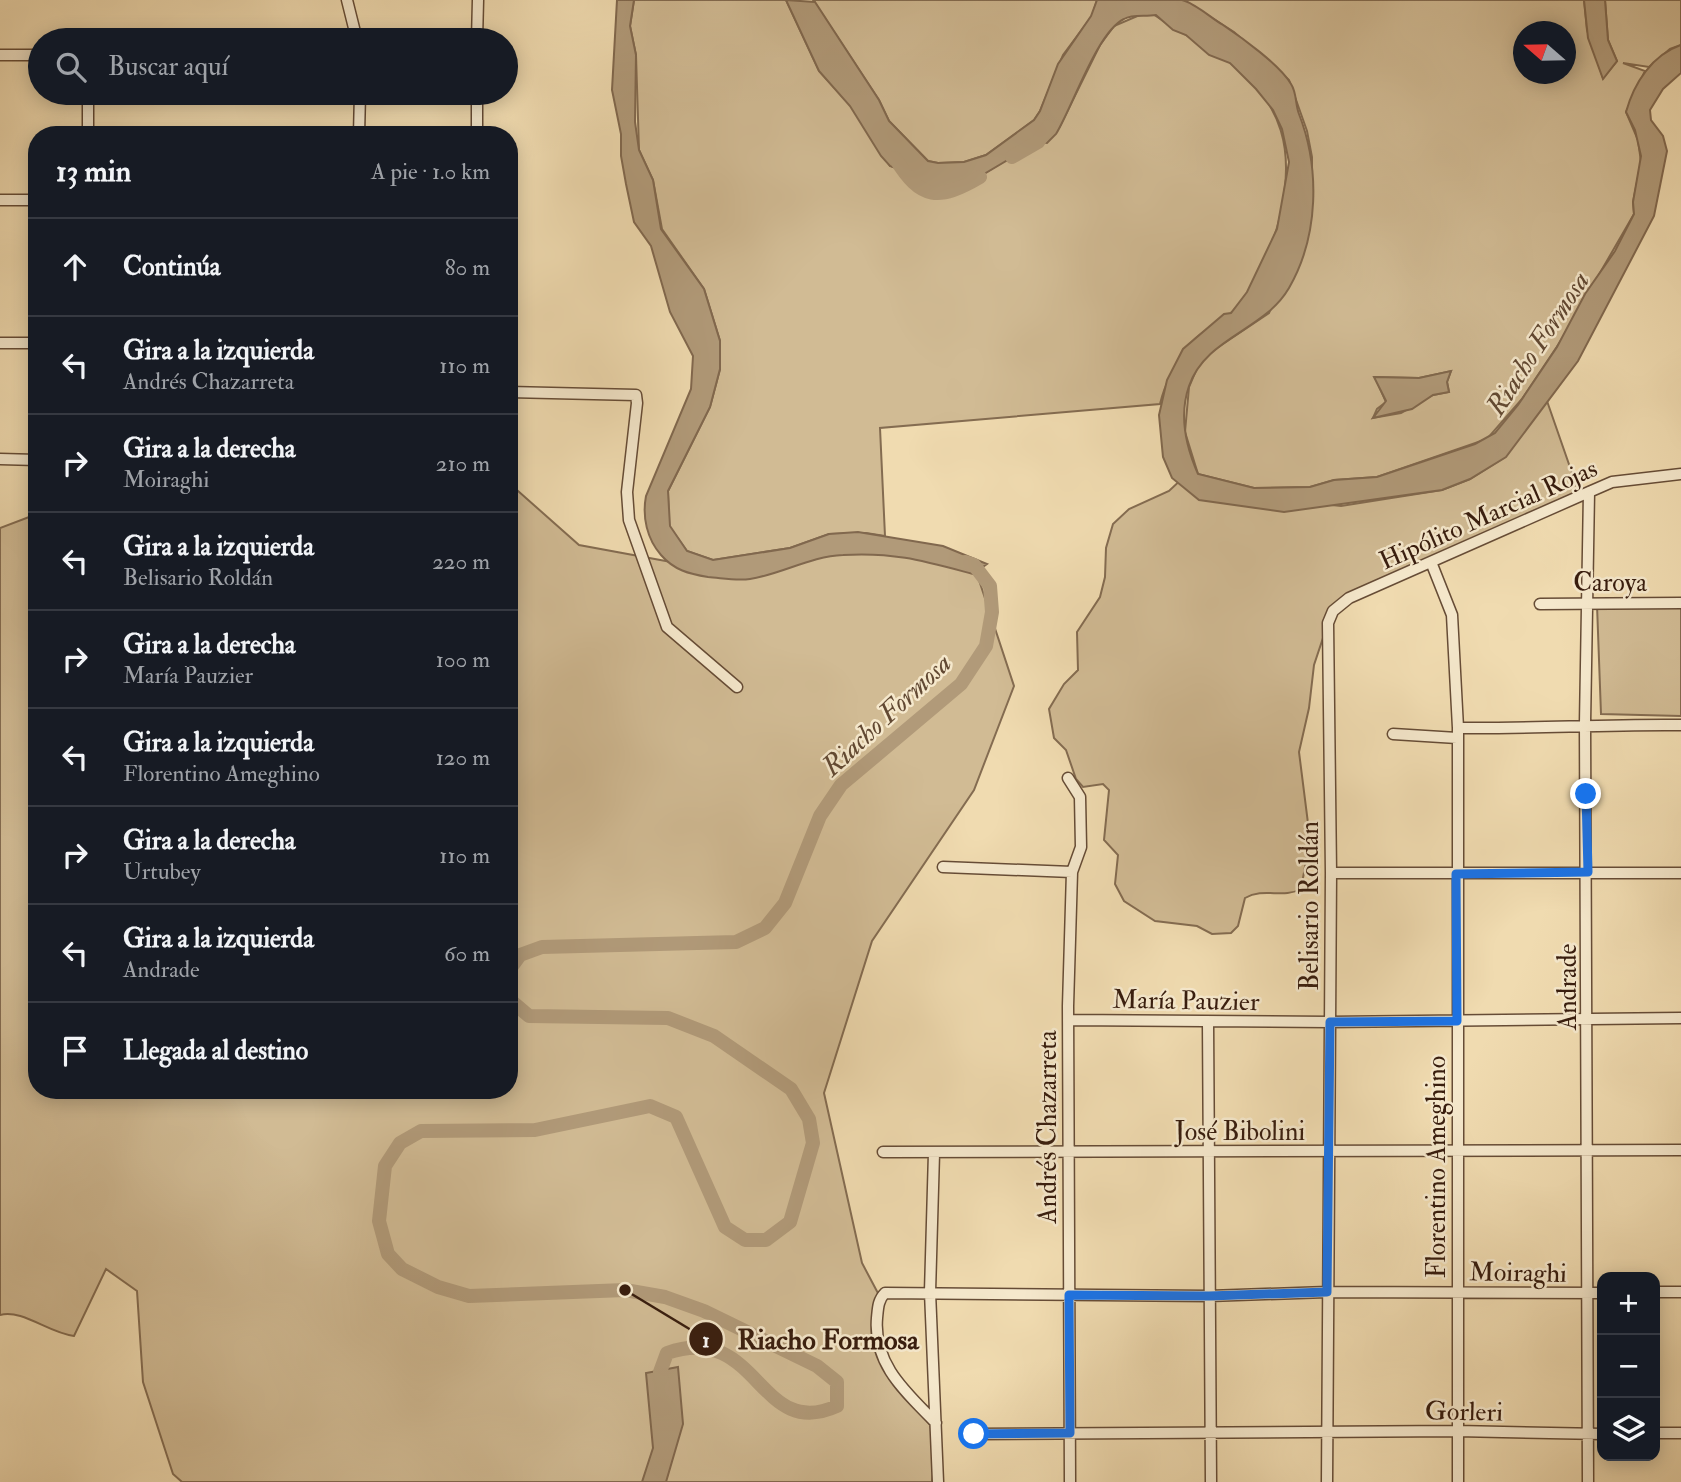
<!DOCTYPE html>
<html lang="es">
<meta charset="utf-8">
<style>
:root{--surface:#171b24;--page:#20242c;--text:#f1f3f6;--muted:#9ea1a6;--line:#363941}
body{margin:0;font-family:"IM FELL Double Pica",serif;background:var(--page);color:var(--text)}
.controls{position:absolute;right:21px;bottom:21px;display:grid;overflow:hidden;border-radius:14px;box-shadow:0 4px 18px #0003}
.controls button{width:63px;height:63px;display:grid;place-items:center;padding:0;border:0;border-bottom:2px solid var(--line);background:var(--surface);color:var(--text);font:35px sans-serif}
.compass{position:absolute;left:1513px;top:21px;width:63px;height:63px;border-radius:50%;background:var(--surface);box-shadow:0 4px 18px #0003;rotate:290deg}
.stop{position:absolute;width:21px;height:21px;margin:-16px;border:5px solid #1a73e8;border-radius:50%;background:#fff}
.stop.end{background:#1a73e8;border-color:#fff;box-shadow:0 2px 7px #0008}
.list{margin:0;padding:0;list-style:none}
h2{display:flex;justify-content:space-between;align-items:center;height:91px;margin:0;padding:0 28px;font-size:30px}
h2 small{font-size:23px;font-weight:400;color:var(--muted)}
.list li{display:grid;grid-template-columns:46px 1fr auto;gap:21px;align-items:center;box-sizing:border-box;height:98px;padding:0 28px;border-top:2px solid var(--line)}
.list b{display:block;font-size:26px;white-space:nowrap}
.list p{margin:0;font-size:23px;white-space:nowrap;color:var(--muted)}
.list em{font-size:23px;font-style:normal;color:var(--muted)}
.icon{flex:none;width:38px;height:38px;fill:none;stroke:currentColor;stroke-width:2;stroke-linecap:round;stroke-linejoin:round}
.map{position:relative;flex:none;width:1681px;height:1482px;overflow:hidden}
.search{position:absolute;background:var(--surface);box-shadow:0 4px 18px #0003;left:28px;top:28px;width:490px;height:77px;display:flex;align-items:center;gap:18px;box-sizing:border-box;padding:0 24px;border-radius:38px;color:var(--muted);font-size:26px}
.panel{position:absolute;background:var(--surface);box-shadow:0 4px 18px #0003;left:28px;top:126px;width:490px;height:973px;border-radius:28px}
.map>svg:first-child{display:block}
.green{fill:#d1bb94;stroke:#846c51;stroke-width:2;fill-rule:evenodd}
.water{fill:#b19a79;stroke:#81684e;stroke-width:2}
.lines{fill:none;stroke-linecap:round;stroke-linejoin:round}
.river{stroke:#b19a79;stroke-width:14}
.minor-casing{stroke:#664c36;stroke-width:13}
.minor{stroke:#f5e8cc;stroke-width:10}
.route{stroke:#1a73e8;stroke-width:9}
.labels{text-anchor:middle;stroke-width:5;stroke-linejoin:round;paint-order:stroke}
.street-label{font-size:26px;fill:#381d0e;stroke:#f5e8cc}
.water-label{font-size:28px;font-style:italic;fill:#624933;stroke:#f5e8cc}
.leader{fill:none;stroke:#381d0e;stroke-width:2.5}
.callout-dot{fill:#381d0e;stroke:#f5e8cc;stroke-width:2.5}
.mark-label{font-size:21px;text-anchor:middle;font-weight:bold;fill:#fff}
.callout-label{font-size:28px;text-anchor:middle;font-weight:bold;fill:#381d0e;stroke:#f5e8cc;stroke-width:5;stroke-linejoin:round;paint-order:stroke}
</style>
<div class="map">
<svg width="1681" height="1482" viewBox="0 0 1681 1482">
<rect width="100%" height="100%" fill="#f0dbb0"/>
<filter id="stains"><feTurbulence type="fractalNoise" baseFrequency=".00286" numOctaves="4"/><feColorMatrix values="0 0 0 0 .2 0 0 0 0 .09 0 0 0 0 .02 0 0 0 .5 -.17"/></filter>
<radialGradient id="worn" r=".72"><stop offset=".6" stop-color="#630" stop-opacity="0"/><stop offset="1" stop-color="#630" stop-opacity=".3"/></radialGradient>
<path class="green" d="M634,0H786L819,71L850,105L890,166L902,170L928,194L952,193L1059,128L1100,45L1114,26L1149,11C1174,30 1203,43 1229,62C1284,103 1295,152 1280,216C1274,244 1253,290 1233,311C1221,323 1202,330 1191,343C1178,357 1164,386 1160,404L880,428L885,536L866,533L829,534L790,548L713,560L687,551L669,526L668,491L710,407L720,369V341L704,289L662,229L653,180L639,150L636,55L630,26Z
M813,0H1097L1092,16L1063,55L1040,111L1034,120L986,155L964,162L938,163L928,161L889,121L879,100Z
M1184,0H1584L1587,30L1603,78L1617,61L1608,40L1605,0H1681V45L1670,49L1649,67L1623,63L1645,71L1626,112L1638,140L1641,162L1633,202L1634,214L1560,342L1522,399L1487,439L1377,477L1334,480L1310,487L1254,488L1198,474L1185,432L1189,387L1197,368L1211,352L1269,313L1312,210V157L1307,131L1289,80L1234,32ZM1524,32H1566V74H1524ZM1451,371L1447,382L1449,392L1433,395L1401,413L1373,418L1377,409L1386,402L1375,377L1419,378Z
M1547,401L1580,496L1349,598L1328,623L1314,665L1309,708L1299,752L1310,839L1301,889C1283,899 1264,887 1245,898L1238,926L1231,933L1212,934L1197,926L1155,921L1124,901L1115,884L1118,855L1104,840L1109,790L1103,784L1083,787L1076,779L1066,750L1054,738L1049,709L1064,684L1078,670L1077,632L1100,597L1105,577L1106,548L1113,524L1129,509L1169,491L1186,475L1210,492L1341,506L1442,490L1470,479L1505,457Z
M509,483L579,545L709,569L848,545L974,565L1014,686L974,790L872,941L824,1093L862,1263L880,1297L876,1327L889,1372L937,1434L932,1482H182L173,1474L143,1382L137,1291L106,1269L74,1336C48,1333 23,1309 0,1315V528L37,514V1090H509Z
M1597,605L1681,607V716L1601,714Z"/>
<path class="water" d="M617,0H634L630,26L636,55L635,122L639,150L653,180L661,229L704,289L720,341V369L710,407L668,491L670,526L687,551L713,560L790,548L829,534L858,532L943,546L987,564L973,574C924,561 895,552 843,555C811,556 782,574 750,579C736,581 722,578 708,577C689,574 674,570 661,555C647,539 642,517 646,496L691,389L693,356L670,312L651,246L634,222L626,184L621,156V134L612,90Z
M786,0L815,2L879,100L889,121L928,161L938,163L964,162L986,155L1034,120L1040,111L1058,64L1091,16L1097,0C1122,0 1159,0 1182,0C1195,3 1211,18 1223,25C1241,37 1280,65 1291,84C1297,93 1295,104 1299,114C1320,168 1319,236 1289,288C1264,331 1206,337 1189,386C1179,415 1186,447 1198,474L1254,488L1310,487L1334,480L1377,477L1475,444L1495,433L1518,405L1557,347L1585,294L1615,251L1634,214L1633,202L1641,156L1635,130L1626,112C1634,83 1652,55 1681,45V73L1663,89L1650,110L1651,120L1663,136L1667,151L1654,216L1578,361L1506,457L1470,479L1442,490L1284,512L1199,500L1172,478L1163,457L1159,415L1167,380L1183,349L1224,314L1231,313L1247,292L1277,229L1289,162L1282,129L1273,110L1256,89L1230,63L1209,55L1186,35L1173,30L1156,15C1145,17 1133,14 1124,19C1097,32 1073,106 1056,134L1047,143L1038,142L952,193L916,185L902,170L890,166L881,156L850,106L819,71Z
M1584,0H1605L1608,40L1617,61L1603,79L1588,38Z
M1451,371L1447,382L1449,392L1433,395L1412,409L1373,418L1386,401L1374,377L1419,378Z
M678,1367L683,1424L666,1482H642L653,1448L646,1373Z"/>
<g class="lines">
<path class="river" d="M1012,157L1038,142L1049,126
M895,158C921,201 939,201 980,177
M509,970L520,955L542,947L736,942L765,928L785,903L820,816L841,785L961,684L986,646L992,612L990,586L974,565L965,562
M509,999L529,1016L668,1018L714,1036L791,1089L809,1119L813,1143L790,1222L766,1240H745L725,1227L676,1117L650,1106L535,1130L421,1131L400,1143L385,1166L379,1221L388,1254L402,1269L438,1287L469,1296L625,1290L665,1297L704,1311L817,1366L837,1382V1406C758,1442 759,1321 667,1353L660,1372L663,1386"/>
<defs>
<path id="minor" d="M347,0L357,40
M477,40L478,0
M0,55H40
M88,93V135
M359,135L360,93
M477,135V93
M0,200H37
M0,343H37
M509,392L636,395L637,403L627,492L629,520L667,627L737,687
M0,459L37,460
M1431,562L1452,615L1458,728V1482
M1540,604L1681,603
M1458,728C1533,729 1606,724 1681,725
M1393,734L1457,738
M1068,778L1080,797L1081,847L1072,872L1068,1006L1070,1482
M943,867L1072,872
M1331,873H1681
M1068,1020L1330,1022L1681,1018
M1208,1022L1211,1482
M883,1152L1681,1150
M934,1153L930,1292L938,1482
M1655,1292H1681
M936,1423C907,1393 873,1365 877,1318C878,1308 878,1300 885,1293L1209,1296L1327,1292L1602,1293
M1655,1433H1681
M974,1434L1457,1431L1602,1434
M1327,1482L1331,873L1328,623L1333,611L1349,598L1589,492L1612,482L1681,474
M1588,1482L1585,724L1589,492"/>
</defs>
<use href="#minor" class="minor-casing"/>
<use href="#minor" class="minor"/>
</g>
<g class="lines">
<path class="route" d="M974,1434L1070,1433L1069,1295L1209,1296L1327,1292L1330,1022L1457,1021L1456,874L1588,872L1586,794"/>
</g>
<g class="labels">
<g class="street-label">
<text transform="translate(1488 514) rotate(-24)" y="9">Hipólito Marcial Rojas</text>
<text x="1610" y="591">Caroya</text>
<text transform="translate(1309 906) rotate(-90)" y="9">Belisario Roldán</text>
<text transform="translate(1567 987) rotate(-90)" y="9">Andrade</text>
<text transform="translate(1186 1000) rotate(1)" y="9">María Pauzier</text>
<text transform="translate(1047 1127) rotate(-90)" y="9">Andrés Chazarreta</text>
<text x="1240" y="1140">José Bibolini</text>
<text transform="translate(1436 1167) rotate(-90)" y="9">Florentino Ameghino</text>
<text transform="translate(1518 1272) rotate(1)" y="9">Moiraghi</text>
<text transform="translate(1464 1411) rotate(1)" y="9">Gorleri</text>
</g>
<g class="water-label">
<text transform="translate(1537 343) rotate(-57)" y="10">Riacho Formosa</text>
<text transform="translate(886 714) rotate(-43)" y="10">Riacho Formosa</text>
</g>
</g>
<path class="leader" d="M625 1290L706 1339"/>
<g class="callout-dot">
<circle cx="625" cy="1290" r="7"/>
<circle cx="706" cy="1339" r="18"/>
</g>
<g class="mark-label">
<text x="706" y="1347">1</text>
</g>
<g class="callout-label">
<text x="828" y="1349">Riacho Formosa</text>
</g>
<rect width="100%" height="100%" filter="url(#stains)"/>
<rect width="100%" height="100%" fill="url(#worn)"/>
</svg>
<div class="controls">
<button>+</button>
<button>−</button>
<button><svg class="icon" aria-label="layers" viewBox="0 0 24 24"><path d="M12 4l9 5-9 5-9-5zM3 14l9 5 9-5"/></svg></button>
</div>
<svg class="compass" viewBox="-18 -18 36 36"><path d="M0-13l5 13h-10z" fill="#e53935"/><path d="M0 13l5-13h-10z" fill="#9ea1a6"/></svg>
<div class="stop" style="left:974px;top:1434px"></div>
<div class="stop end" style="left:1586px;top:794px"></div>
<div class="search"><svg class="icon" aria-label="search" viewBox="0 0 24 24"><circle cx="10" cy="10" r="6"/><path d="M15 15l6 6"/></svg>Buscar aquí</div>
<section class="panel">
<h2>13 min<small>A pie · 1.0 km</small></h2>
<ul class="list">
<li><svg class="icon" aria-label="ahead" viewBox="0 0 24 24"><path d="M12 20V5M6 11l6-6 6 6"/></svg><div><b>Continúa</b></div><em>80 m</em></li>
<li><svg class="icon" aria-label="left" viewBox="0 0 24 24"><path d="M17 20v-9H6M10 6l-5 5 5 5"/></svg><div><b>Gira a la izquierda</b><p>Andrés Chazarreta</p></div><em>110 m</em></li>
<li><svg class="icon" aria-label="right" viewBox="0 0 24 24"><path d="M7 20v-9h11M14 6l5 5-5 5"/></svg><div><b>Gira a la derecha</b><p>Moiraghi</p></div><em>210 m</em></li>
<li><svg class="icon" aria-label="left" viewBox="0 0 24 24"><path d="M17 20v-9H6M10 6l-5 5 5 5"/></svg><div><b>Gira a la izquierda</b><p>Belisario Roldán</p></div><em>220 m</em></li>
<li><svg class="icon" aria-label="right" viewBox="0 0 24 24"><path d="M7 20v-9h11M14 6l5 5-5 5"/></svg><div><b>Gira a la derecha</b><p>María Pauzier</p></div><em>100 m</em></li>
<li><svg class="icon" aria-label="left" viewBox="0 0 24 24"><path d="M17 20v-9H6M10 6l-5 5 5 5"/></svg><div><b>Gira a la izquierda</b><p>Florentino Ameghino</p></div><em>120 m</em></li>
<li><svg class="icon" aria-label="right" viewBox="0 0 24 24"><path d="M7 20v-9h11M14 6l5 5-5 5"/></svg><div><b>Gira a la derecha</b><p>Urtubey</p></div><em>110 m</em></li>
<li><svg class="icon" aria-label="left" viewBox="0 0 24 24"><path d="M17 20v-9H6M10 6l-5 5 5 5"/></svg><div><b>Gira a la izquierda</b><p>Andrade</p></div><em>60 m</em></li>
<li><svg class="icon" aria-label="arrive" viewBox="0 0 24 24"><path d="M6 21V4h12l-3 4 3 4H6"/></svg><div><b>Llegada al destino</b></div></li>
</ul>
</section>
</div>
